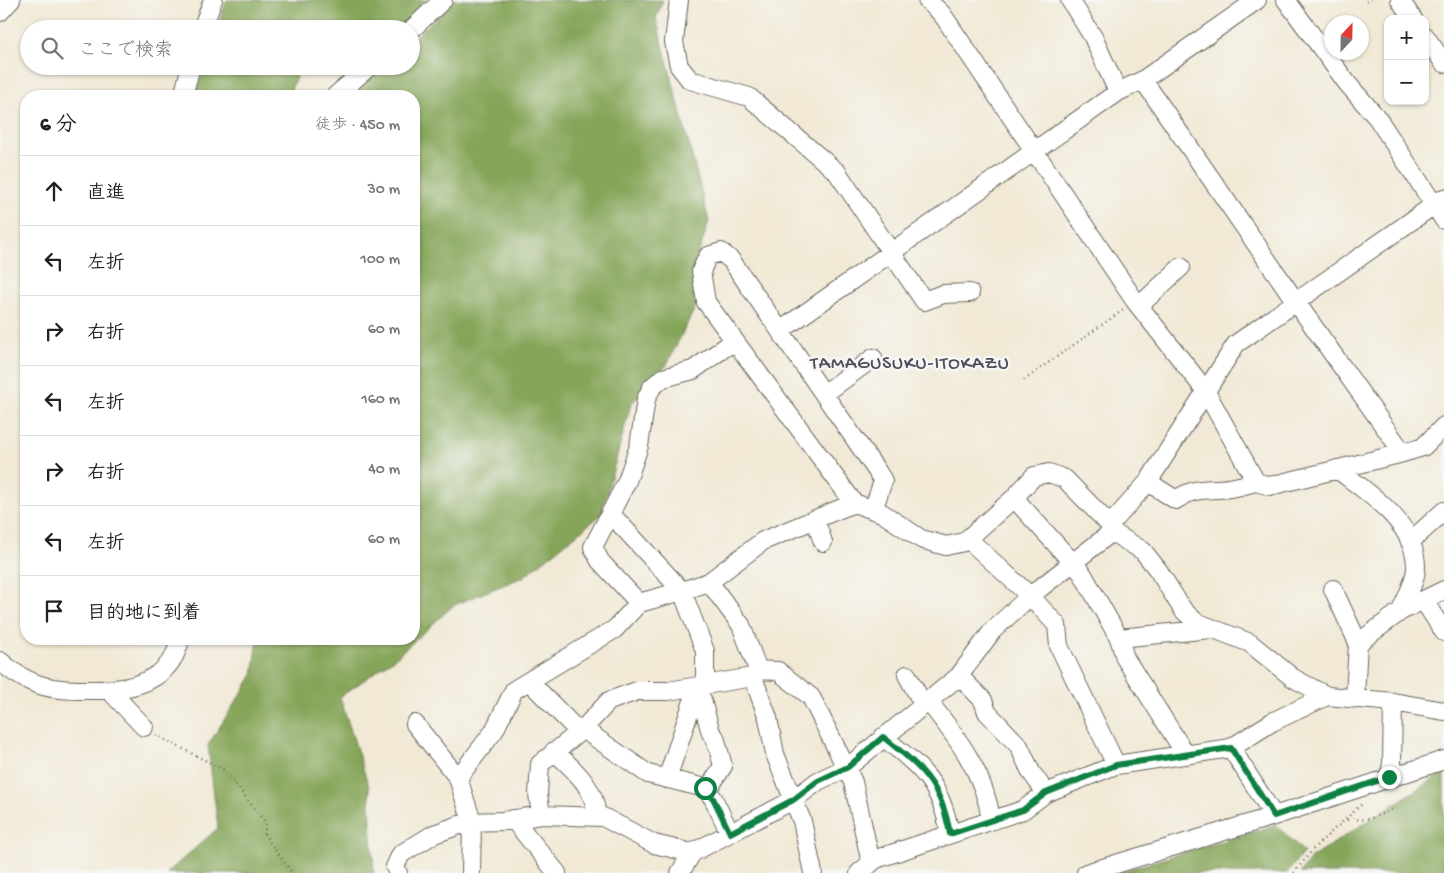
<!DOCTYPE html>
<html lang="ja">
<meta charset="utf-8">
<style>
:root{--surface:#fff;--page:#f6f6f6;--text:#202124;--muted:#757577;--line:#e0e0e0}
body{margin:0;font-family:"Gochi Hand","Klee One",sans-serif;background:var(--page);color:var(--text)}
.controls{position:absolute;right:15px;top:15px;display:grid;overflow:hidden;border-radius:10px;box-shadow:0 1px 4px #0004}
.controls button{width:45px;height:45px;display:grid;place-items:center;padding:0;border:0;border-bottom:1px solid var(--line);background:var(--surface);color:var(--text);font:25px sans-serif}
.compass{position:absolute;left:1324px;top:15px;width:45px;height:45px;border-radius:50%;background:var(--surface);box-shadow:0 1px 4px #0004;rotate:22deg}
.stop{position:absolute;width:15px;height:15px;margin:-11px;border:4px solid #0b8043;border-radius:50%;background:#fff}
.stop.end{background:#0b8043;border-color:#fff;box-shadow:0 1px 5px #0008}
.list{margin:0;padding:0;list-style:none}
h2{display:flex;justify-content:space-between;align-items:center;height:65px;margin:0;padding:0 20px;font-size:21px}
h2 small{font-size:16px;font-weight:400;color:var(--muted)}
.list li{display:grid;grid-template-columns:32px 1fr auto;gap:15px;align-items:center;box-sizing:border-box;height:70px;padding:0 20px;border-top:1px solid var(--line)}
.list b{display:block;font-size:19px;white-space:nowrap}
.list em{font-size:16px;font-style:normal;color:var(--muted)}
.icon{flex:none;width:28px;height:28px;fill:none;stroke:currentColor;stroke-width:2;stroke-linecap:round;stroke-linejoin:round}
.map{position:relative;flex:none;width:1444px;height:873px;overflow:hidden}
.search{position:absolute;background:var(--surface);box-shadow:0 1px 4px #0004;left:20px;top:20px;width:400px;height:55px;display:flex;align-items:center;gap:12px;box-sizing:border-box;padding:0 18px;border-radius:28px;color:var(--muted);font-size:19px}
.panel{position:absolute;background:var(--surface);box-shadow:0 1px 4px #0004;left:20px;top:90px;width:400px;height:555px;border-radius:20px}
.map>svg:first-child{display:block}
.forest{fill:#85a559;stroke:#50603a}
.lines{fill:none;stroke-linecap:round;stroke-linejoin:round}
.minor-casing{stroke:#67645d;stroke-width:20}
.path{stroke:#67645d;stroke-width:2.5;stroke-dasharray:1 4;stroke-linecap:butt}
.minor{stroke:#fff;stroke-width:18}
.route{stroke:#0b8043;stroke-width:6}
.labels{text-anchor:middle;stroke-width:5;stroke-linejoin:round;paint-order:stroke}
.quarter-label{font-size:19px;letter-spacing:1px;fill:#524a5f;stroke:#f6f6f2}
</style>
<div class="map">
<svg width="1444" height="873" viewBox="0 0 1444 873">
<rect width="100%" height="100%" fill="#f6f6f2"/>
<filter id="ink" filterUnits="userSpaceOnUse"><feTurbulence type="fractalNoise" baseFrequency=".02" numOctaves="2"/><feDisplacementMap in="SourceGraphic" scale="10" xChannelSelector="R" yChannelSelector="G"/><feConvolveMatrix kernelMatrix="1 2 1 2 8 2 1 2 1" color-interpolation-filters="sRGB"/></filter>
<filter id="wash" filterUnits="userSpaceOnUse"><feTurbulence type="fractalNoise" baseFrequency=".0096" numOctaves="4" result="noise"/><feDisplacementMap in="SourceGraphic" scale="20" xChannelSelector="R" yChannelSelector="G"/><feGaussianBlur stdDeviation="1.12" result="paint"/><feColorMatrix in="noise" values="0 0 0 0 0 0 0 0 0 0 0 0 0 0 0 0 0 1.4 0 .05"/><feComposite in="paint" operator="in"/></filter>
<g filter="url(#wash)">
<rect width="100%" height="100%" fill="#f1e9d5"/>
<path class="forest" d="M227,0H427L399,29L348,27L216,29Z
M453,0H663L656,18L709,221L693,271L699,300L666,366L631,404L601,515L523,577L454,605L395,658L340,697L369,787L374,873H167L218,828L208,745L253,675L258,639H414V96H348L382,66H411V40L441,14Z
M204,66H301L288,96H196Z
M1444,772V873H1300L1311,858Z
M1276,825L1304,852L1287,873H1116Z"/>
</g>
<g filter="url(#ink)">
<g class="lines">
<defs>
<path id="minor" d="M679,0L674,42L679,66L690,80L749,97L837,172L924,301L943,294L970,293
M927,0L942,14L1135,301L1205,390L1256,482L1270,486L1403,453L1423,447L1444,426
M1070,0L1093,37L1118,92
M1286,0L1347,83L1378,119L1444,220
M1400,0L1413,19
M0,12L11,0
M202,29L213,0
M411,30L443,0
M1425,36L1444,63
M1143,80L1296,302L1403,453
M183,96L191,66
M335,96L370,66
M1139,306L1181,267
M780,331L1118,92L1143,80L1257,0
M824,394L873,358
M1337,469C1368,493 1416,523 1416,567C1416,581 1406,598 1401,611
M1148,482L1176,500C1196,486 1207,491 1229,488C1238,487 1247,484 1256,482
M1014,498L1082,573L1119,638L1125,658L1186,755
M873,510L883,481L877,471L731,260L721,252L708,256L701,271L706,302L854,503L882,513L921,539L946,546L964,542L1014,498L1034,476L1049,473L1065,479L1110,525L1112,532L1143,551L1158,570L1183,610L1196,622L1250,643L1293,678L1327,696L1393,702L1444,711
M815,519L823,542
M1110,525L1148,482L1236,344L1444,198
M968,539L1030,596L1057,625L1059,646L1116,765
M1410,542L1444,511
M709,582L741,625L758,670
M1333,589L1358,643
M1424,601L1444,632
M639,603L600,561L593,547L627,481L639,446L646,399L652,387L663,378L693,370L734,341
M1119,638L1211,629
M0,661C10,670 20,677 32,682C50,690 70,690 89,690C128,691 171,683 180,639
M758,670L753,677L705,685V651L682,591L709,582L763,541L854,503
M758,670L778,671L811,697L853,782L871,863
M907,675L923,704
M959,676L983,700L987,712L1019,746L1031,772L1046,793
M753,677L768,718L775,754L802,821L813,873
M529,681L579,732
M698,686L711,733L715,737L723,766L707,791
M110,691L144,727
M1355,697L1358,643L1401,611L1444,590
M928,701C957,737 985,774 991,820
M415,724L458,778L472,822L471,873
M583,729L648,774L705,788L713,798L730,833
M883,737C922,768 941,783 950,834
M1231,748L1274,816
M554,751C572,768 597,788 596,816
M1389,777L1392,764L1393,702
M458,778L494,731L514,690L615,629L639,603L682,591L610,513
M667,779L698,686
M541,815L538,794L540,764L583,729L609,701L637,691H668L705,685
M513,819L557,873
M398,873L395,867L401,854L434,834L468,822L503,821L541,815L603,817L654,844L692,853
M680,873L692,853L793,800L818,781L848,767L959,676L993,630L1030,596L1112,532
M859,873L876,859L1023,810L1046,793L1116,765L1231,748L1272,722L1327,696
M1086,873L1274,816L1444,760"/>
</defs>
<use href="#minor" class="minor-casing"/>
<path class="path" d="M1366,2L1371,0
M1024,380L1123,310
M156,735L224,770L266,823L264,834L292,873
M1347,820L1369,819L1395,808
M1294,873L1315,847L1363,803"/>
<use href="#minor" class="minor"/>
</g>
</g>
<g class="lines" filter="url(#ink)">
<path class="route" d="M705,788L713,798L730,833L793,800L818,781L848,767L883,737C922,768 941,783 950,834L1023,810L1046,793L1116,765L1231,748L1274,816L1389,777"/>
</g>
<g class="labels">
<g class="quarter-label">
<text x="910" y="368">TAMAGUSUKU-ITOKAZU</text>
</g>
</g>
</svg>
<div class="controls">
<button>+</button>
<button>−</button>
</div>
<svg class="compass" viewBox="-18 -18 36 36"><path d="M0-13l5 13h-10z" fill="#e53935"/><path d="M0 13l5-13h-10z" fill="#757577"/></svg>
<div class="stop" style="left:705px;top:788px"></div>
<div class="stop end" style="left:1389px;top:777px"></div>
<div class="search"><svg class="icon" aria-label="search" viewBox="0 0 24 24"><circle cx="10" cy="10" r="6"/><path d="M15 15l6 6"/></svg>ここで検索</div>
<section class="panel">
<h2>6 分<small>徒歩 · 450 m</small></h2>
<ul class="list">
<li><svg class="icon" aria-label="ahead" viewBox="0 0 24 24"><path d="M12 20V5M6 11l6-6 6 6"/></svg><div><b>直進</b></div><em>30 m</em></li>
<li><svg class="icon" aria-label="left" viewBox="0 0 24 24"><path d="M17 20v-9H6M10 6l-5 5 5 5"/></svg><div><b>左折</b></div><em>100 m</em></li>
<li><svg class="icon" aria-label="right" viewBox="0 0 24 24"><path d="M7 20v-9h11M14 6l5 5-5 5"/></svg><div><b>右折</b></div><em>60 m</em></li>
<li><svg class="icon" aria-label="left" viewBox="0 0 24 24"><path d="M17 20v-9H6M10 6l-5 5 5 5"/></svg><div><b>左折</b></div><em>160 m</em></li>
<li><svg class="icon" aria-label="right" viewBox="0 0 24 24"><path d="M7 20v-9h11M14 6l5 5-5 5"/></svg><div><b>右折</b></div><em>40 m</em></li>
<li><svg class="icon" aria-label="left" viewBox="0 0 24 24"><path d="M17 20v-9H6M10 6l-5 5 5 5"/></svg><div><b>左折</b></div><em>60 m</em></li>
<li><svg class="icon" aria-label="arrive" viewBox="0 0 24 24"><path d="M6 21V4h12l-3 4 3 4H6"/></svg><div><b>目的地に到着</b></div></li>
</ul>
</section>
</div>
